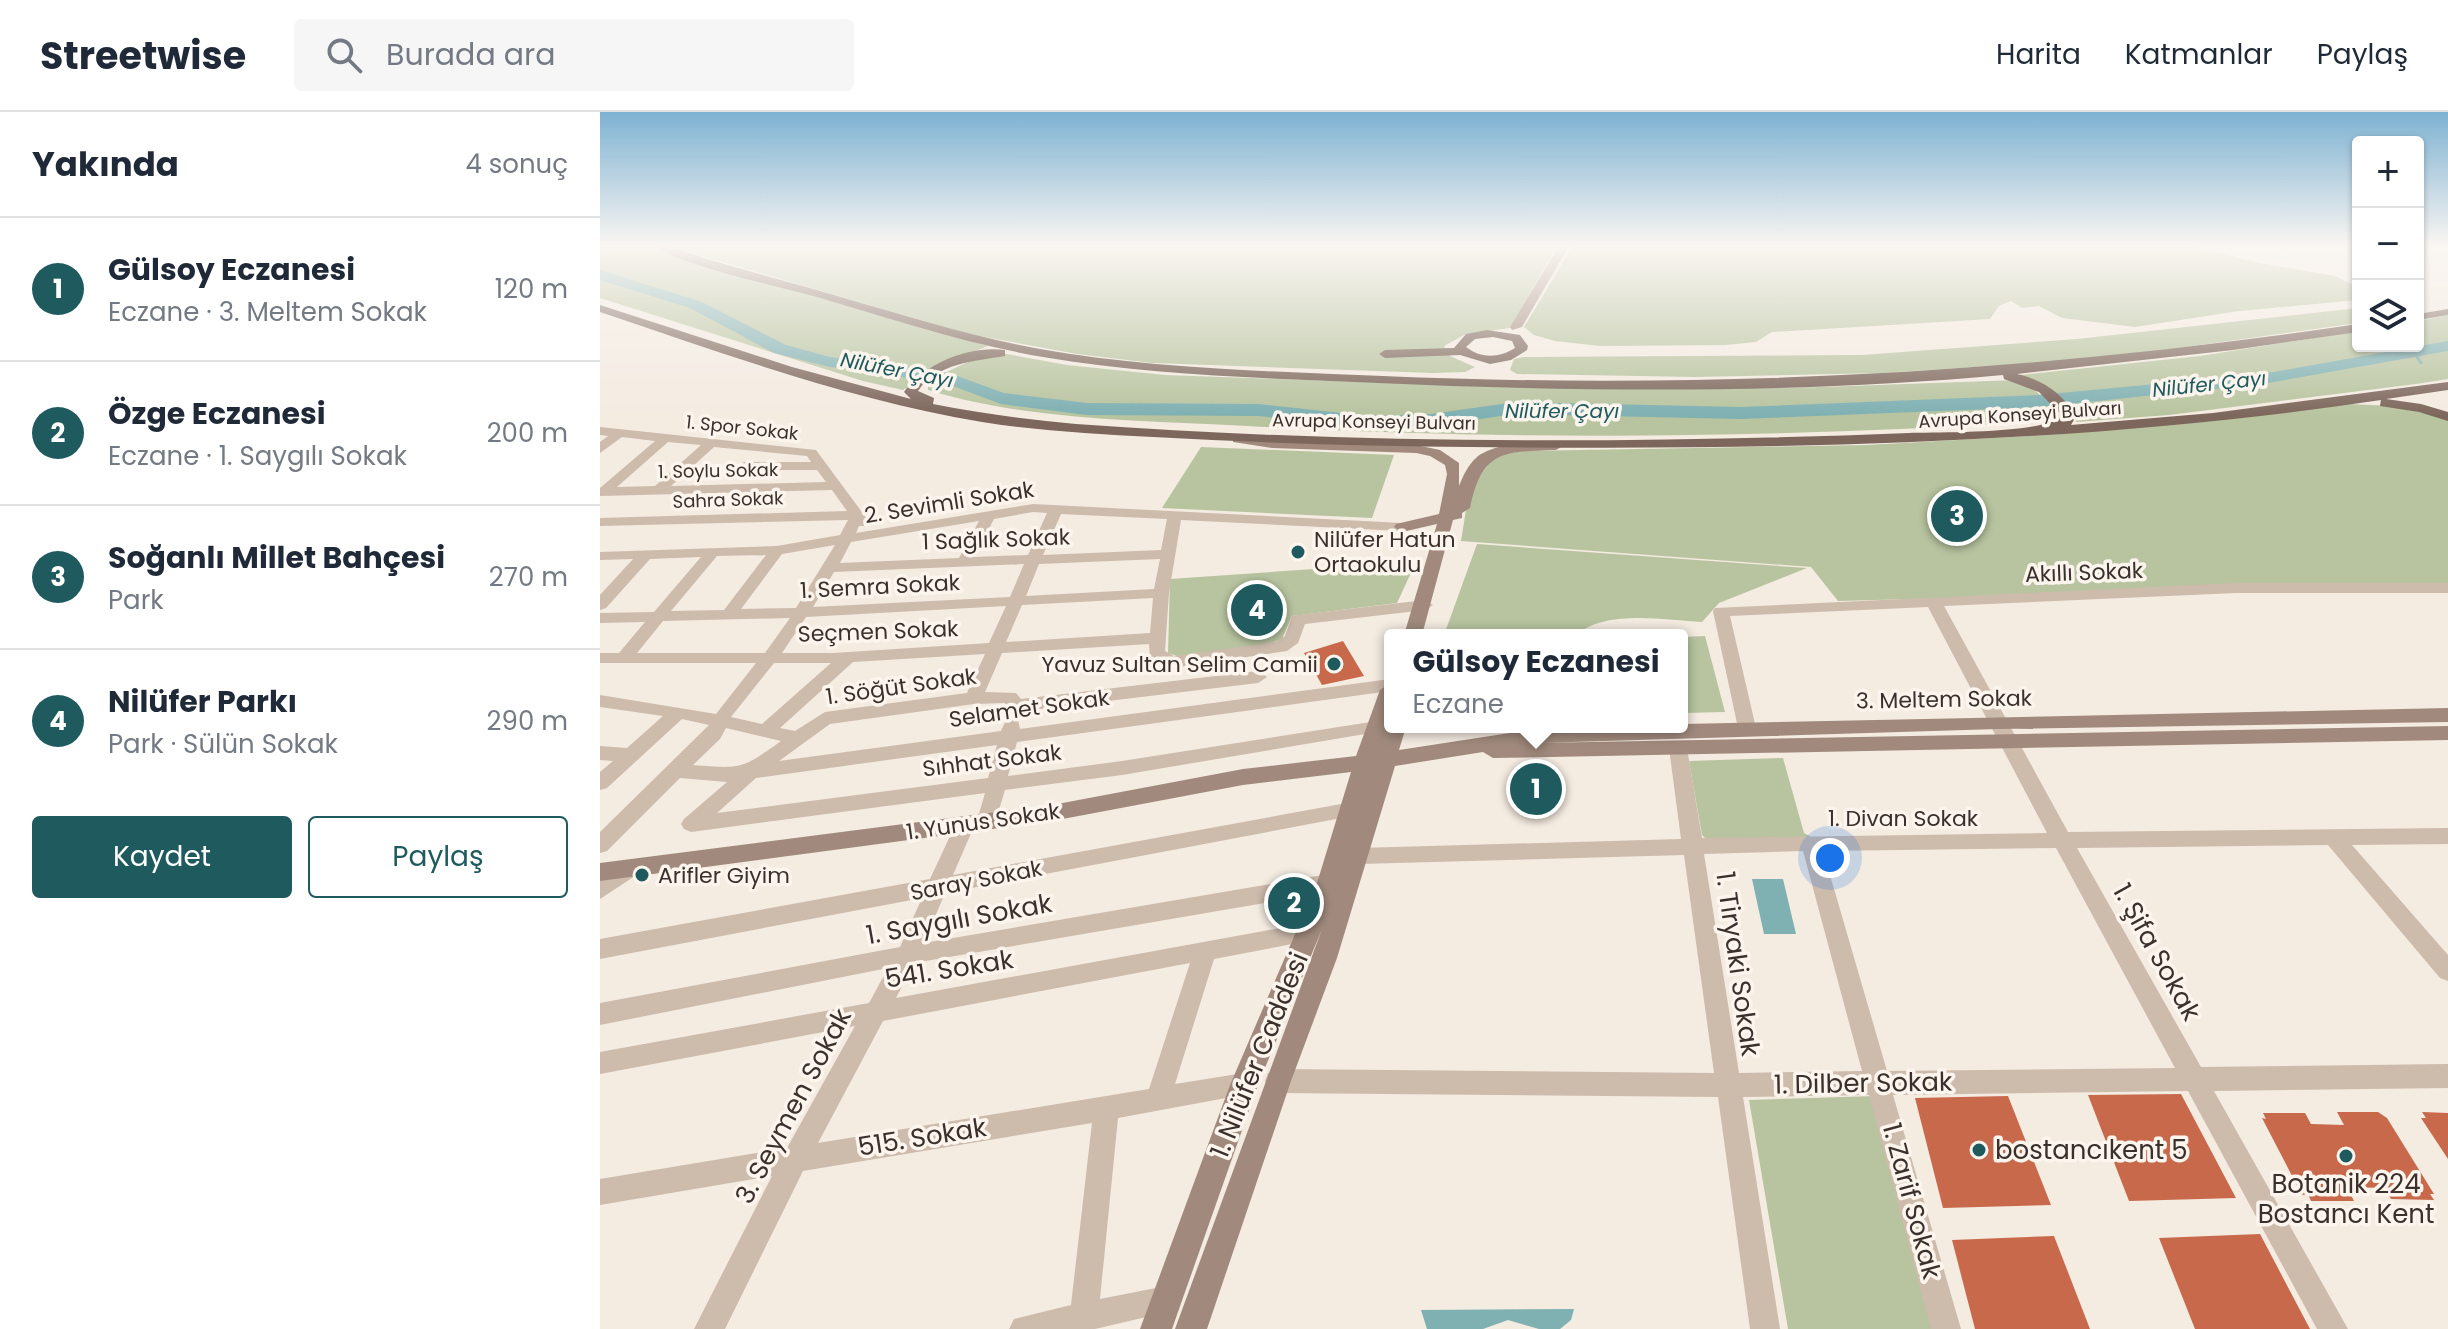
<!DOCTYPE html>
<html lang="tr">
<meta charset="utf-8">
<style>
:root{--surface:#fff;--page:#f6f6f7;--text:#1f2937;--muted:#747a83;--line:#e0e1e3;--accent:#1f5a5e}
body{margin:0;font-family:Poppins,sans-serif;background:var(--page);color:var(--text)}
.controls{position:absolute;right:24px;top:24px;display:grid;overflow:hidden;border-radius:8px;box-shadow:0 2px 6px #0004}
.controls button{width:72px;height:72px;display:grid;place-items:center;padding:0;border:0;border-bottom:2px solid var(--line);background:var(--surface);color:var(--text);font:40px sans-serif}
.you{position:absolute;left:1230px;top:746px;width:28px;height:28px;margin:-20px;border:6px solid #fff;border-radius:50%;background:#1a73e8;box-shadow:0 0 0 12px #1a73e833}
.badge{display:grid;place-items:center;width:52px;height:52px;border-radius:50%;background:var(--accent);color:#fff;font-size:26px;font-weight:700}
.pin{position:absolute;translate:-50% -50%;border:4px solid #fff;box-shadow:0 2px 8px #0006}
.popup{position:absolute;left:784px;top:517px;width:304px;height:104px;box-sizing:border-box;display:grid;place-content:center;border-radius:8px;background:var(--surface);filter:drop-shadow(0 2px 6px #0005);font-size:26px;white-space:nowrap;color:var(--muted)}
.popup b{font-size:30px;color:var(--text)}
.popup::after{content:'';position:absolute;left:50%;top:100%;margin-left:-16px;border:16px solid transparent;border-top-color:var(--surface)}
.list{margin:0;padding:0;list-style:none}
h2{display:flex;justify-content:space-between;align-items:center;height:104px;margin:0;padding:0 32px;font-size:34px}
h2 small{font-size:26px;font-weight:400;color:var(--muted)}
.list li{display:grid;grid-template-columns:52px 1fr auto;gap:24px;align-items:center;box-sizing:border-box;height:144px;padding:0 32px;border-top:2px solid var(--line)}
.list b{display:block;font-size:30px;white-space:nowrap}
.list p{margin:0;font-size:26px;white-space:nowrap;color:var(--muted)}
.list em{font-size:26px;font-style:normal;color:var(--muted)}
.actions{display:flex;gap:16px;padding:24px 32px}
.actions a{flex:1;padding:18px 0;border:2px solid var(--accent);border-radius:8px;text-align:center;font-size:28px;color:var(--accent)}
.actions .main{background:var(--accent);color:#fff}
.icon{flex:none;width:44px;height:44px;fill:none;stroke:currentColor;stroke-width:2;stroke-linecap:round;stroke-linejoin:round}
.map{position:relative;flex:none;width:1848px;height:1217px;overflow:hidden}
header{display:flex;align-items:center;gap:48px;box-sizing:border-box;height:112px;padding:0 40px;background:var(--surface);border-bottom:2px solid var(--line)}
header strong{font-size:38px}
nav{display:flex;gap:44px;margin-inline-start:auto;font-size:28px}
.search{width:560px;height:72px;background:var(--page);display:flex;align-items:center;gap:20px;box-sizing:border-box;padding:0 28px;border-radius:8px;color:var(--muted);font-size:30px}
main{display:flex}
aside{flex:1;background:var(--surface)}
.map>svg:first-child{display:block}
.green{fill:#b8c4a0}
.water{fill:#7fb0b2}
.lines{fill:none;stroke-linecap:round;stroke-linejoin:round}
.stream{stroke:#7fb0b2;stroke-width:3}
.river{fill:#7fb0b2;fill-rule:evenodd}
.building{fill:#c8694b}
.street{fill:#cdbbac;fill-rule:evenodd}
.secondary{fill:#a18a7d;fill-rule:evenodd}
.primary{fill:#7d675c;fill-rule:evenodd}
.poi-dot{fill:#1f5a5e;stroke:#fbf5ee;stroke-width:3}
.labels{text-anchor:middle;stroke-width:7;stroke-linejoin:round;paint-order:stroke}
.far-street-label{font-size:18px;fill:#3b302b;stroke:#fbf5ee}
.far-water-label{font-size:20px;font-style:italic;fill:#1f5a5e;stroke:#fbf5ee}
.street-label{font-size:22px;fill:#3b302b;stroke:#fbf5ee}
.poi-label{font-size:22px;fill:#3b302b;stroke:#fbf5ee;text-anchor:start}
.near-street-label{font-size:26px;fill:#3b302b;stroke:#fbf5ee}
.near-poi-label{font-size:26px;fill:#3b302b;stroke:#fbf5ee;text-anchor:start}
</style>
<header>
<strong>Streetwise</strong>
<div class="search"><svg class="icon" aria-label="search" viewBox="0 0 24 24"><circle cx="10" cy="10" r="6"/><path d="M15 15l6 6"/></svg>Burada ara</div>
<nav><a>Harita</a><a>Katmanlar</a><a>Paylaş</a></nav>
</header>
<main>
<aside>
<h2>Yakında<small>4 sonuç</small></h2>
<ul class="list">
<li><span class="badge">1</span><div><b>Gülsoy Eczanesi</b><p>Eczane · 3. Meltem Sokak</p></div><em>120 m</em></li>
<li><span class="badge">2</span><div><b>Özge Eczanesi</b><p>Eczane · 1. Saygılı Sokak</p></div><em>200 m</em></li>
<li><span class="badge">3</span><div><b>Soğanlı Millet Bahçesi</b><p>Park</p></div><em>270 m</em></li>
<li><span class="badge">4</span><div><b>Nilüfer Parkı</b><p>Park · Sülün Sokak</p></div><em>290 m</em></li>
</ul>
<div class="actions"><a class="main">Kaydet</a><a>Paylaş</a></div>
</aside>
<div class="map">
<svg width="1848" height="1217" viewBox="0 0 1848 1217">
<rect width="100%" height="100%" fill="#f4ebe1"/>
<path class="green" d="M0,134H51L388,234L353,248L303,278L263,269L0,186Z
M68,134H957L910,216L866,222L844,234L850,244L875,255L865,260L832,261L552,251L477,242L369,222Z
M973,134H1590L1659,151L1735,164L1758,175V188L1639,199L1535,215L1462,206L1439,194L1422,196L1411,189L1399,194L1390,207L1172,220L1156,230L1125,233L1000,234L955,229L934,223L924,215Z
M1758,196V211L1499,247L1282,261L1095,265L917,262L910,258L914,247L924,245L1262,243L1477,227Z
M1848,203V267L1816,272L1569,303L1476,310C1470,287 1441,270 1420,263L1600,244L1758,219V234H1818V209Z
M401,241L467,253L565,263L849,273L1193,276L1416,268L1433,276L1461,304L1452,309C1184,326 915,329 647,314C541,308 430,309 328,278V271C350,257 375,245 401,241Z
M1748,292L1796,294L1848,307V473L1238,489L1211,455L861,429L869,379L895,343L922,339L1267,333L1449,323Z
M601,335L794,343L772,406L562,396Z
M877,432L1207,456L1119,491L1102,510C1065,508 1006,497 976,523H844Z
M816,450L797,491L692,504L682,527L663,535L580,545L568,541L570,467Z
M1105,524L1125,600L1082,601V525Z
M1183,646L1204,721L1211,725L1107,728L1102,723L1089,649Z
M1276,984L1333,1217H1188L1149,988Z"/>
<path class="water" d="M1152,767H1183L1196,822H1164Z
M974,1197L971,1208L960,1217H939L908,1208L883,1217H827L821,1198Z"/>
<g class="lines">
<path class="stream" d="M1814,240L1821,251"/>
<path class="river" d="M0,158L102,190L186,233L230,245L349,261L404,281L487,291L659,292L769,304L831,302L915,290L1141,295L1439,283L1662,262L1848,229V239L1662,272L1439,295L1141,307L915,302L831,314L769,316L659,304L487,303L401,292L345,271L230,255L174,241L90,196L0,168Z"/>
</g>
<path class="building" d="M743,529L764,564L722,573L704,541Z
M1581,982L1636,1086L1529,1089L1488,983Z
M1408,984L1451,1093L1343,1096L1315,986Z
M1737,1000H1778L1787,1006L1834,1082H1830L1834,1088L1791,1087L1784,1076L1747,1075L1754,1089H1711L1708,1082L1702,1083L1662,1006L1666,1007L1663,1001H1705L1711,1012L1744,1013Z
M1822,1000L1848,1001V1047L1821,1006H1826Z
M1660,1122L1710,1217H1595L1559,1126Z
M1454,1124L1490,1217H1375L1352,1128Z"/>
<g class="lines">
<path class="street" d="M0,315L216,338L270,411L268,414H259L256,421L433,392L802,411L809,415L802,419L581,408L569,481L565,539L574,544L676,530L685,524L692,504L698,503L825,488L833,493L825,498L705,512L698,531L687,539L572,556L550,546L549,532L402,541L385,580L416,581L421,587L658,559L667,565L658,571L416,600L410,598L405,591L374,592L230,612L179,649L401,619L406,608H418L420,617L790,567V579L417,630L408,664L522,649L777,609L786,615L783,619L522,663L405,678L394,714H380L377,709L385,681L91,720L84,717L81,712L84,707L127,670L80,666L7,739L0,741V720L109,613L82,607L7,676L0,678V660L13,649L0,648V634L27,636L63,604L0,595V583L116,602L156,551H0V541H19L45,510L0,511V501L54,500L101,445L50,447L6,496L0,498V483L33,447L0,448V440L177,434L240,423L248,408L0,414V406L247,399L232,378L0,384V376L55,329L22,325L0,341V330L8,324L0,323ZM68,330L101,333L55,374L17,375ZM114,335L207,344L211,350H144L137,354L144,358H217L226,370L71,374ZM433,400L447,401L428,443L374,445L394,407ZM461,402L567,407L561,438L443,443ZM379,409L359,446L240,451L251,430ZM235,433L196,496L141,497L182,442ZM166,443L124,498L71,499L117,444ZM560,447L554,477L426,484L439,452ZM424,452L410,485L213,495L234,460ZM553,486L550,521L406,530L422,493ZM406,494L389,531L233,541H182L206,505ZM190,506L165,541H37L63,509ZM385,542L367,581L225,600L195,619L180,616L253,550ZM174,551H231L162,612L131,605ZM126,616L181,629C142,657 142,657 93,653L120,627ZM397,633L388,666L117,701L156,666Z
M1636,471H1848V481H1636L1344,494L1468,720L1848,716V732L1752,733L1848,843V869L1840,866L1728,733L1477,736L1601,955L1848,952V976L1614,979L1748,1217H1717L1588,979L1293,983L1361,1217H1331L1269,983L1143,985L1180,1217H1150L1118,985L677,981L668,977L665,969L668,961L677,957L1114,961L1084,743L759,752L752,750L749,744L752,738L759,736L1081,727L1069,636L1071,631H1085L1087,636L1102,726L1447,721L1328,495L1130,504L1156,616L1147,622L1138,616L1113,499L1115,496ZM1456,736L1575,956L1287,959L1223,739ZM1203,739L1262,959L1139,961L1104,742Z
M752,690L759,692L762,697L759,702L752,704L345,781L324,831L729,762L736,765L740,771L736,777L729,780L314,851L296,886L708,811L716,813L719,820L716,827L708,829L614,847L575,972L644,961L653,965L656,973L653,981L518,1006L500,1187L566,1174L576,1178L580,1188L576,1198L495,1217H409L414,1207L471,1193L492,1011L203,1059L125,1217H94L172,1064L0,1093V1067L187,1036L255,914L0,962V940L269,891L288,856L0,913V891L300,835L322,786L0,847V827L330,767L358,707H372L375,712L353,763ZM590,851L549,977L218,1031L283,909Z
M31,748L38,750L41,756L38,762L0,787V767Z"/>
<path class="secondary" d="M959,134H969L922,215L912,218L910,215Z
M638,323L672,328L816,333L840,338L859,351V374C863,364 868,353 876,346C890,332 949,323 963,334L956,338C903,340 882,338 870,396L862,401V406L853,408L822,523H804L837,412L802,420L794,415L796,412L839,402L847,362L845,353L830,344L816,341L672,336L633,330V324Z
M790,571L788,611L790,615H806L799,638L942,616L1082,615V612L1848,596V610L1398,617L938,631L1848,614V628L893,646L883,640L795,654L737,846L691,969L607,1217H575L722,817L658,973L572,1217H540L630,973L717,771L751,660L643,673L452,709L0,769V751L452,693L643,657L756,644L780,578Z"/>
<path class="primary" d="M54,134H68C125,154 184,168 241,185C307,204 373,225 440,237C553,257 669,259 783,264C1114,278 1430,261 1758,212V220L1633,238L1417,262C1443,268 1462,281 1476,304L1471,313L1613,301L1848,270V278L1786,287L1821,292L1848,300V309L1819,300L1780,294L1781,288C1480,333 1174,338 870,335C764,334 659,331 553,325C496,322 439,319 382,310C251,288 125,242 0,200V193L192,255L311,287L304,280C324,251 371,233 405,238V244C375,249 337,251 318,279L334,286L333,292C380,301 428,308 476,312C752,332 1032,332 1309,321C1340,320 1444,322 1462,304L1439,280L1404,267L1403,263C1196,282 986,280 778,271C667,266 554,264 443,245C366,232 292,207 217,185C175,173 88,156 54,134Z
M1848,197V203L1818,208V202Z
M887,218L920,223L928,234L927,238L911,248L890,252L860,243L785,246L779,242L785,238L854,236L866,222ZM893,225L912,229L915,236C899,246 882,247 866,235L875,227Z"/>
</g>
<linearGradient id="sky" x2="0" y2="1"><stop stop-color="#7eb2d2"/><stop offset="0.44" stop-color="#faf6f2"/><stop offset="1" stop-color="#faf6f2" stop-opacity="0"/></linearGradient>
<rect width="1848" height="304" fill="url(#sky)"/>
<g class="poi-dot">
<circle cx="698" cy="440" r="8"/>
<circle cx="734" cy="552" r="8"/>
<circle cx="42" cy="763" r="8"/>
<circle cx="1379" cy="1038" r="8"/>
<circle cx="1746" cy="1044" r="8"/>
</g>
<g class="labels">
<g class="far-street-label">
<text transform="translate(1420 303) rotate(-4)" y="6">Avrupa Konseyi Bulvarı</text>
<text transform="translate(774 310) rotate(1)" y="6">Avrupa Konseyi Bulvarı</text>
<text transform="translate(142 316) rotate(6)" y="6">1. Spor Sokak</text>
<text transform="translate(118 359) rotate(-1)" y="6">1. Soylu Sokak</text>
<text transform="translate(128 388) rotate(-2)" y="6">Sahra Sokak</text>
</g>
<g class="far-water-label">
<text transform="translate(297 258) rotate(11)" y="7">Nilüfer Çayı</text>
<text transform="translate(1609 272) rotate(-6)" y="7">Nilüfer Çayı</text>
<text x="962" y="306">Nilüfer Çayı</text>
</g>
<g class="street-label">
<text transform="translate(349 390) rotate(-9)" y="8">2. Sevimli Sokak</text>
<text transform="translate(396 427) rotate(-2)" y="8">1 Sağlık Sokak</text>
<text transform="translate(1484 460) rotate(-2)" y="8">Akıllı Sokak</text>
<text transform="translate(280 474) rotate(-3)" y="8">1. Semra Sokak</text>
<text transform="translate(278 519) rotate(-2)" y="8">Seçmen Sokak</text>
<text transform="translate(301 574) rotate(-8)" y="8">1. Söğüt Sokak</text>
<text transform="translate(1344 587) rotate(-1)" y="8">3. Meltem Sokak</text>
<text transform="translate(429 596) rotate(-8)" y="8">Selamet Sokak</text>
<text transform="translate(392 648) rotate(-7)" y="8">Sıhhat Sokak</text>
<text x="1303" y="714">1. Divan Sokak</text>
<text transform="translate(383 709) rotate(-8)" y="8">1. Yunus Sokak</text>
<text transform="translate(376 768) rotate(-11)" y="8">Saray Sokak</text>
</g>
<g class="poi-label">
<text x="714" y="435">Nilüfer Hatun<tspan x="714" dy="25">Ortaokulu</tspan></text>
<text x="718" y="560" text-anchor="end">Yavuz Sultan Selim Camii</text>
<text x="58" y="771">Arifler Giyim</text>
</g>
<g class="near-street-label">
<text transform="translate(359 807) rotate(-10)" y="9">1. Saygılı Sokak</text>
<text transform="translate(1557 840) rotate(61)" y="9">1. Şifa Sokak</text>
<text transform="translate(1138 852) rotate(82)" y="9">1. Tiryaki Sokak</text>
<text transform="translate(349 857) rotate(-9)" y="9">541. Sokak</text>
<text transform="translate(659 943) rotate(-68)" y="9">1. Nilüfer Caddesi</text>
<text transform="translate(1263 971) rotate(-1)" y="9">1. Dilber Sokak</text>
<text transform="translate(193 994) rotate(-62)" y="9">3. Seymen Sokak</text>
<text transform="translate(322 1025) rotate(-9)" y="9">515. Sokak</text>
<text transform="translate(1312 1089) rotate(75)" y="9">1. Zarif Sokak</text>
</g>
<g class="near-poi-label">
<text x="1395" y="1047">bostancıkent 5</text>
<text x="1746" y="1081" text-anchor="middle">Botanik 224<tspan x="1746" dy="30">Bostancı Kent</tspan></text>
</g>
</g>
</svg>
<div class="controls">
<button>+</button>
<button>−</button>
<button><svg class="icon" aria-label="layers" viewBox="0 0 24 24"><path d="M12 4l9 5-9 5-9-5zM3 14l9 5 9-5"/></svg></button>
</div>
<div class="you"></div>
<div class="pin badge" style="left:936px;top:677px">1</div>
<div class="popup"><b>Gülsoy Eczanesi</b>Eczane</div>
<div class="pin badge" style="left:694px;top:791px">2</div>
<div class="pin badge" style="left:1357px;top:404px">3</div>
<div class="pin badge" style="left:657px;top:498px">4</div>
</div>
</main>
